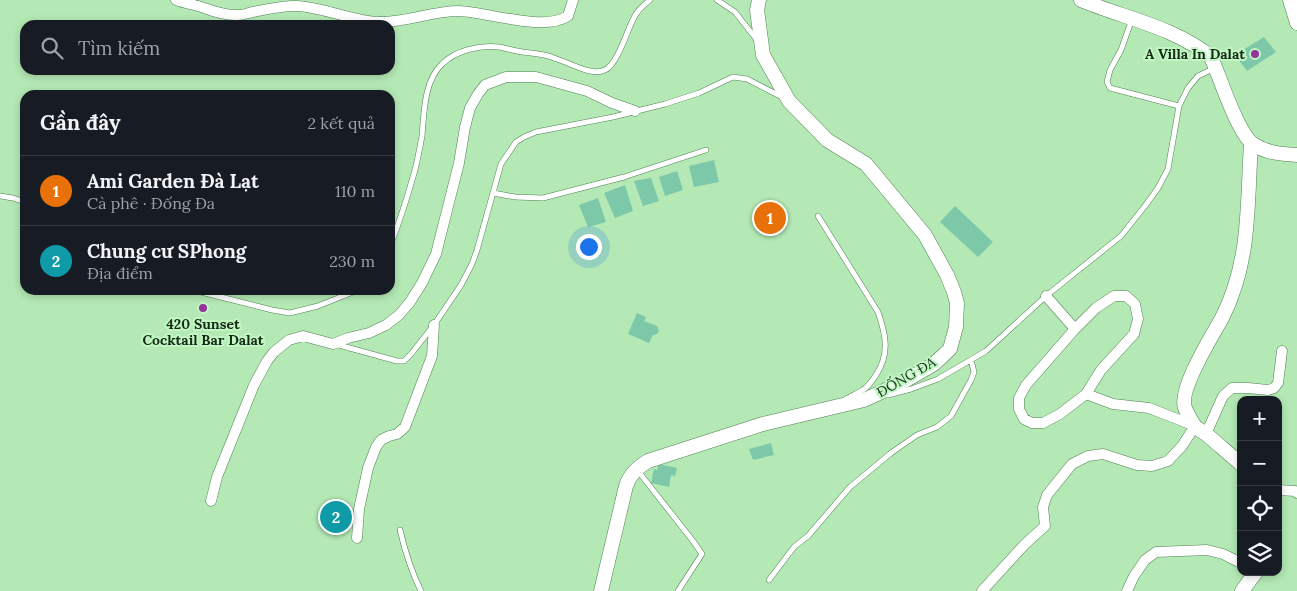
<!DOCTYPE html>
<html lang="vi">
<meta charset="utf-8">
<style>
:root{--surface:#171b24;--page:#20242c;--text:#f1f3f6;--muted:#9ea1a6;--line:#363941;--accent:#0b8043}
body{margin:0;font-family:Lora,serif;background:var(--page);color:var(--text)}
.controls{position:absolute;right:15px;bottom:15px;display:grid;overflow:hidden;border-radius:10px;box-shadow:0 2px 8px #0003}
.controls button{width:45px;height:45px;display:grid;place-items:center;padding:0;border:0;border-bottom:1px solid var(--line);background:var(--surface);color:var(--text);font:25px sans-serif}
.you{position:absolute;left:588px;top:246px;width:18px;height:18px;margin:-12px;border:4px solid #fff;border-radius:50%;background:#1a73e8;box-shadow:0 0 0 8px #1a73e833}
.badge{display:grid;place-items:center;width:32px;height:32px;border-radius:50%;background:var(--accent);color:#fff;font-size:16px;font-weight:700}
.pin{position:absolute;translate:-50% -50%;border:2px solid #fff;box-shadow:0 1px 5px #0006}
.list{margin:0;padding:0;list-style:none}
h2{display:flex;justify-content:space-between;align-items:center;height:65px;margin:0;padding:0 20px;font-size:21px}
h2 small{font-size:16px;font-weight:400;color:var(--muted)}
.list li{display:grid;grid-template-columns:32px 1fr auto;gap:15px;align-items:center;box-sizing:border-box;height:70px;padding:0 20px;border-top:1px solid var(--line)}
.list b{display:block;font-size:19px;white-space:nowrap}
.list p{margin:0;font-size:16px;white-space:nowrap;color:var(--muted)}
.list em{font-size:16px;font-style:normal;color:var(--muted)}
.icon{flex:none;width:28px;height:28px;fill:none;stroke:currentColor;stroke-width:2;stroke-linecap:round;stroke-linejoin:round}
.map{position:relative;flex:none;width:1297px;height:591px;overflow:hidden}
.search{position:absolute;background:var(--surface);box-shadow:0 2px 8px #0003;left:20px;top:20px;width:375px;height:55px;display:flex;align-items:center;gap:12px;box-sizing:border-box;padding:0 18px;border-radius:15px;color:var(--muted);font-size:19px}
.panel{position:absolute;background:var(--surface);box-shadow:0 2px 8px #0003;left:20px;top:90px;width:375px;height:205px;border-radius:15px}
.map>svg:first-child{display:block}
.building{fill:#7cc8a8}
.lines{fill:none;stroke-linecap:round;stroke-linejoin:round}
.lane-casing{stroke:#508152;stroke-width:6}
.street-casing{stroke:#508152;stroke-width:11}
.secondary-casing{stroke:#508152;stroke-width:15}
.lane{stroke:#fff;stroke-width:5}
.street{stroke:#fff;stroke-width:10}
.secondary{stroke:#fff;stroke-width:14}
.poi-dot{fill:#94339b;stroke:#c1f7c2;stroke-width:2}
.labels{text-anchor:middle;stroke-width:4;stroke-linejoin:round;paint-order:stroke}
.poi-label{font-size:14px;font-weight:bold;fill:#152916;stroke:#c1f7c2;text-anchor:end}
.street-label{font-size:14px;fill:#152916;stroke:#c1f7c2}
</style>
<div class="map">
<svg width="1297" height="591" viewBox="0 0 1297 591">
<rect width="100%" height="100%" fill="#b4e9b5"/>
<path class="building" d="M1264,37L1276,52L1247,71L1235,55Z
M714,160L719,182L694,187L689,166Z
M677,171L683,190L665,196L659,177Z
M651,178L659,201L643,206L634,181Z
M625,185L633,211L615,218L604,193Z
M598,198L606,222L588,227L579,205Z
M955,206L993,242L978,257L940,222Z
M637,313L646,317L644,321L657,326L659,331L657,334L653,335L649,343L628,334Z
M771,443L774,455L753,460L749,449Z
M659,464L677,468L675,476L671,475L669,487L651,483L654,469L657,470Z
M329,501L353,514L344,532L319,521Z"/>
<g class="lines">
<defs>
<path id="lane" d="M717,0L735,12L757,40
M1132,19L1121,50L1110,70L1107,82L1110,88L1179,106
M493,193L515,197L543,198L624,177L706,150
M0,196L13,198L25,202
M818,216L878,312C886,335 890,354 876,375C872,381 869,386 863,390C858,393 851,396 846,399
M390,246C400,221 408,195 415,170C418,158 420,147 422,136C424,113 424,81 442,64C456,50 480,45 499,47C505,48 511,50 517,51C526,53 535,53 544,55C550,56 556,59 562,61C574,65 593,76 605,70C619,63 628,26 636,14C640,8 645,4 650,0
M193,290L272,310L290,313L318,306L358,290
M335,344L397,361H404L411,354L434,325L461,285L472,264L477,250L501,164L516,142L524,137L536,132L613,117L665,104L699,93L733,77L747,79L782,97
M888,395L911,389L938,379L986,351L1046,296L1121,236L1145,206L1158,188L1168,169L1179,106L1188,88L1198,76L1215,68
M638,471L693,541L702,554L678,591
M400,530C405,551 411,571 421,591
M769,580L794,547L808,536L850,487L891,453L917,435L937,427L951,416L971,380L974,372L971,360"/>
<path id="street" d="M176,0C183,3 190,4 198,6C211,10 224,16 238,15C243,15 248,13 253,12C268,9 284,5 298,6C325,8 350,20 377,22C405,23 431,11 459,11C487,12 544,32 568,16L573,0
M1046,296L1075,329
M1114,296H1126L1135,304L1138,319L1134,334L1101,370L1086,394L1060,414L1043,423H1032L1024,419L1019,409V398L1026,385L1075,329L1096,308Z
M1206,434L1223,396L1232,388H1248L1268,390L1274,388L1278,383L1282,351
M1278,490L1295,491L1297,493
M211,501L217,477L254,385L267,361L274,352L289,340L303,336L333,344L348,338L369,333L386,325L399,315L410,302L422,283L436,254L459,163L465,127L470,108L478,94L485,85L506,77H536L587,91L612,103L635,111
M357,538L359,509L368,468L376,447L381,440L389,436L397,434L405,427L432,356L434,325
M982,591L1025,544L1045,526L1043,507L1047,495L1072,464L1088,456L1103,454L1137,465L1152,466L1168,461L1182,446L1195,426L1149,408L1113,404L1086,394
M1127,591L1134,576L1145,560L1156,552L1207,550L1223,554L1241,563"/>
<path id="secondary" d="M1081,0C1124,18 1174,27 1211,57C1220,77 1237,132 1253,144C1266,153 1281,154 1297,155
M1290,0L1297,23
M1241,464C1229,454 1218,444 1206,434C1202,431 1197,429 1194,425C1191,420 1187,413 1185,408C1178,390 1212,336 1222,318C1251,261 1247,204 1251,143
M601,591L626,486C630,474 637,468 648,461L763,424L864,400L901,383L934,364L950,349L956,327L957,303L954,292L947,275L925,235L866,164L827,140L789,101L763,55L757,10L759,0
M1242,591L1256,572"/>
</defs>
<use href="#lane" class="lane-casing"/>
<use href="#street" class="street-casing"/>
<use href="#secondary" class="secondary-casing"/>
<use href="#lane" class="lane"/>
<use href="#street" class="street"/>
<use href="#secondary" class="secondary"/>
</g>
<g class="poi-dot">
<circle cx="1255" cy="54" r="5"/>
<circle cx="203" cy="308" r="5"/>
</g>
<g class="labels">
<g class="poi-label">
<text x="1245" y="59">A Villa In Dalat</text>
<text x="203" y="329" text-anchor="middle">420 Sunset<tspan x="203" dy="16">Cocktail Bar Dalat</tspan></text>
</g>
<g class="street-label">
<text transform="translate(906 377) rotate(-30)" y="5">ĐỐNG ĐA</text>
</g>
</g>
</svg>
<div class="controls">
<button>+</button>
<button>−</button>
<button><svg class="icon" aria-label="locate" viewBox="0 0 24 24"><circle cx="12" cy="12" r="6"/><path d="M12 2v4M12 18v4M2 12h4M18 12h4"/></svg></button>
<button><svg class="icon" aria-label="layers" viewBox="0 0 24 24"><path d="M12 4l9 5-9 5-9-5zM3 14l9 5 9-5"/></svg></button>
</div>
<div class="you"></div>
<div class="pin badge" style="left:770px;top:218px;background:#e8710a">1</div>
<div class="pin badge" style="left:336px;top:517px;background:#0f9aa8">2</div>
<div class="search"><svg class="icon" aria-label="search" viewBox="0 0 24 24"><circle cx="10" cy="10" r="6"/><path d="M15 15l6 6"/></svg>Tìm kiếm</div>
<section class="panel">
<h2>Gần đây<small>2 kết quả</small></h2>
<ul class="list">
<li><span class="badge" style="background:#e8710a">1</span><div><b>Ami Garden Đà Lạt</b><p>Cà phê · Đống Đa</p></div><em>110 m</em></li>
<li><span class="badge" style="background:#0f9aa8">2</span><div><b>Chung cư SPhong</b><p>Địa điểm</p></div><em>230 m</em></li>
</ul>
</section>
</div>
